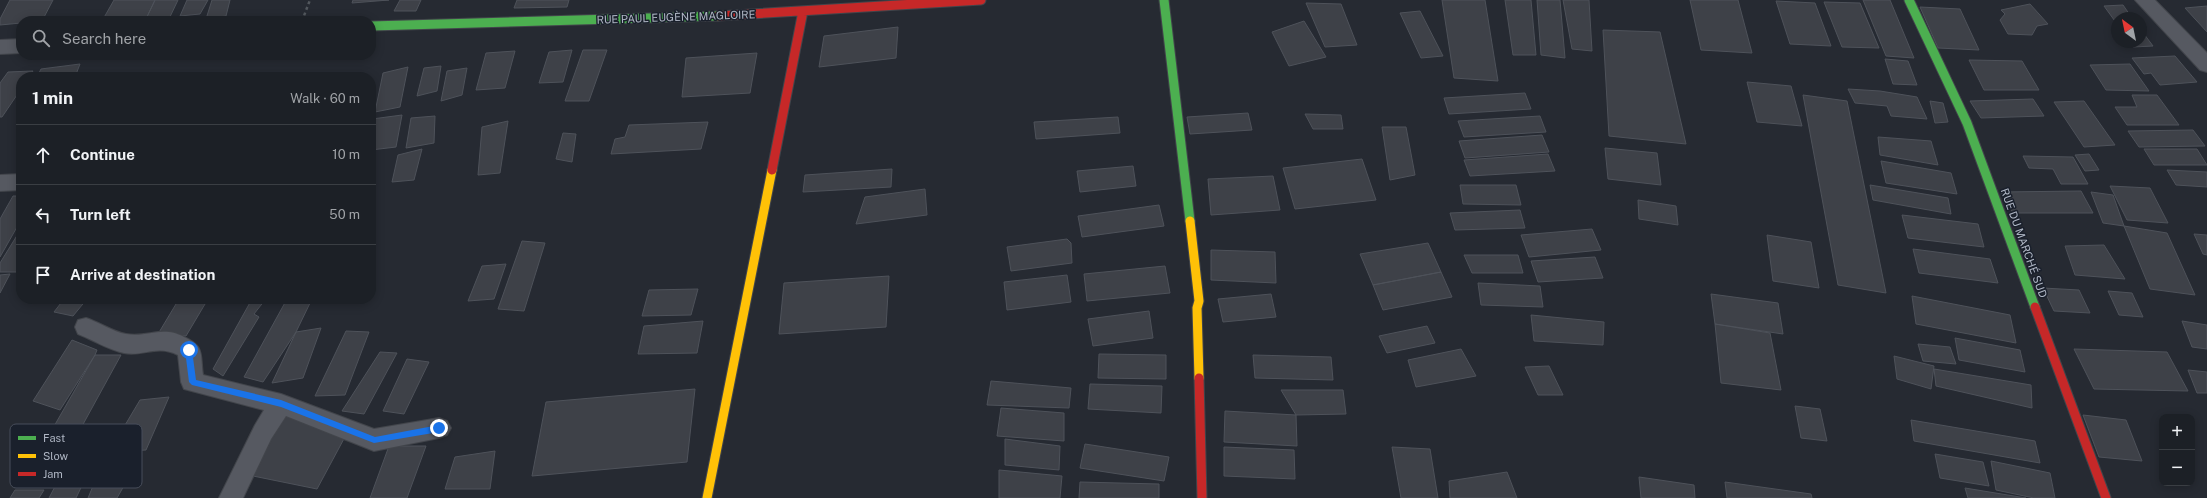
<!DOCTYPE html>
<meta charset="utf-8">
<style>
:root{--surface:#1c2026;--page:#25282e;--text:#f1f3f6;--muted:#a0a3a7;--line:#3a3e43}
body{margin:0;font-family:"Public Sans",sans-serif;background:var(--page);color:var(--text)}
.controls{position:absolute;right:12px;bottom:12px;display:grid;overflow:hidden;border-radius:8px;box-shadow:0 2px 10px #0003}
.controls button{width:36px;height:36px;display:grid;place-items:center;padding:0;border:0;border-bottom:1px solid var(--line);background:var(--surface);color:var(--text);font:20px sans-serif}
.compass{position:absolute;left:2111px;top:12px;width:36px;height:36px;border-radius:50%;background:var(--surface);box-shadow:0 2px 10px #0003;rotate:327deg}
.stop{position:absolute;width:12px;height:12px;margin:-9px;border:3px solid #1a73e8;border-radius:50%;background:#fff}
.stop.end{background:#1a73e8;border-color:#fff;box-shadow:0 1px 4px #0008}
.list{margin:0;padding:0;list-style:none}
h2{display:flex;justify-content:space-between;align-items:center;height:52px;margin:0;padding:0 16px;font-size:17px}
h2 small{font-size:13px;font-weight:400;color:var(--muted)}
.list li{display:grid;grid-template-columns:26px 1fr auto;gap:12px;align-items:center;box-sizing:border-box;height:60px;padding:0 16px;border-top:1px solid var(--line)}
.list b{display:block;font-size:15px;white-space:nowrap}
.list em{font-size:13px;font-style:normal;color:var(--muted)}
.icon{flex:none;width:22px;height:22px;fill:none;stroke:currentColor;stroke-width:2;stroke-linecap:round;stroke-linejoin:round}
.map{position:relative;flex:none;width:2207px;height:498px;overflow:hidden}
.search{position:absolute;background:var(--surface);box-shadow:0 2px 10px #0003;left:16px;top:16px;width:360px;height:44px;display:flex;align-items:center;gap:10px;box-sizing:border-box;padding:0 14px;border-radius:16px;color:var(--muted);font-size:15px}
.panel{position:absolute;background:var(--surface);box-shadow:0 2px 10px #0003;left:16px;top:72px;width:360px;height:232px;border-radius:16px}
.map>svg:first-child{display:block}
.building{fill:#3e4148;stroke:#4e525a}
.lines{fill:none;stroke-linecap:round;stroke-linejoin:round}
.lane-casing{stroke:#42454b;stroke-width:2}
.street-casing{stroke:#42454b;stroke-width:2}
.fast-casing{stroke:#42454b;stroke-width:11}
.slow-casing{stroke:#42454b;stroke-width:11}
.jam-casing{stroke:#42454b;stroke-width:11}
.path{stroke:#53585e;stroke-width:2.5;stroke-dasharray:3 3;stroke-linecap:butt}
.lane{fill:#565961;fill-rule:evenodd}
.street{fill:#565961;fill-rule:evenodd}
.fast{stroke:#4caf50;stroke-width:9}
.slow{stroke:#ffc107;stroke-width:9}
.jam{stroke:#c62828;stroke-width:9}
.route{fill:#1a73e8}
.labels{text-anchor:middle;stroke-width:3;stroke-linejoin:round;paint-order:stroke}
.street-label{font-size:11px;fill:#afb6c4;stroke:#1a202c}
.key{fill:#1a202c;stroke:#474d5a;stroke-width:1}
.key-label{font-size:11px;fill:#afb6c4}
</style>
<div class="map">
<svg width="2207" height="498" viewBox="0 0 2207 498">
<rect width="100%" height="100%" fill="#262a32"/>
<path class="building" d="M10,0H53L42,21H21V23L0,25V19Z
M114,0H155L145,21H102Z
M155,0H178L168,21H145Z
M187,0H208L200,14L180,16Z
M212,0H230L226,16L206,19Z
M353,0H389L352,3Z
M400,0H421L416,11H394Z
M517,0H569L567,7L514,8Z
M1442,0H1485L1498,81L1454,78Z
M1505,0H1531L1536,55H1513Z
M1537,0H1560L1565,58L1541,55Z
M1563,0H1589L1592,51L1572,49Z
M1690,0H1738L1752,53L1701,50Z
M1863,0H1890L1914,58L1886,56Z
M1776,1L1815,3L1831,46L1790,44Z
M1824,2L1860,3L1879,48L1842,47Z
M1306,3L1341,4L1357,45L1325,47Z
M2030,4L2048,24L2037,26L2032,35L2008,34L2000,20L2005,14L2001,10Z
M2123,5L2132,18H2117V24L2104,6Z
M2207,6V32L2185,8Z
M1920,7L1960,9L1979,50L1938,48Z
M1420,11L1443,56L1421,58L1400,13Z
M1304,21L1326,57L1289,66L1272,32Z
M898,27L896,58L819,67L824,36Z
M1603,30L1660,32L1686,144L1609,136Z
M2141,30L2153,46L2133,47L2130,42H2141Z
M572,50L563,82L539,83L549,52Z
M583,50H607L589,101H565Z
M515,51L505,88L476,90L486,53Z
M757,53L750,93L682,97L686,58Z
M2175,56L2197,82L2160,85L2151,73L2144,74L2132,58Z
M1885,59L1908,61L1917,85L1893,84Z
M1969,60L2022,61L2039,90H1984Z
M80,64L75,77H37L41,69Z
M2130,64L2149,91L2106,90L2090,65Z
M441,66L437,91L417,96L424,68Z
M408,67L400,107L375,112L383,73Z
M467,68L462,95L441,101L447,71Z
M33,71L29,77H21V89L2,117H0V83L8,72Z
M1747,82L1791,86L1802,126L1757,122Z
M1848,89L1880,91L1917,97L1927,119L1891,116L1887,106L1855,103Z
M1525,93L1531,109L1449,114L1444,98Z
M1803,95L1847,101L1886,293L1838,285Z
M2132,95H2157L2179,125H2127L2115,107H2137Z
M2033,99L2044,116L1981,118L1970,101Z
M1930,101L1943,103L1948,122L1935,123Z
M2084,101L2115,145L2084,147L2054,102Z
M1248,113L1252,130L1190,134L1187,117Z
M1305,114L1341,115L1343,129H1313Z
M402,115L396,147L371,150L372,119Z
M435,116L434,143L406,148L411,118Z
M1540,116L1546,132L1464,137L1458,121Z
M1118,117L1120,133L1036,139L1034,122Z
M508,121L500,173L478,175L482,127Z
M708,122L701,149L611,154L615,139L625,137L629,125Z
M1382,127H1406L1415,175L1390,180Z
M2193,130L2205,146L2139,147L2128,131Z
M563,133L576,134L572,162L556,159Z
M1542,135L1549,152L1465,158L1459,141Z
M1878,137L1931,141L1938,165L1880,155Z
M1605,148L1657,153L1661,185L1608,179Z
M422,149L414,180L392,182L398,155Z
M2144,149H2197L2207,165H2154Z
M1548,154L1555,171L1470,176L1464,160Z
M2089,154L2099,170L2085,171L2075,155Z
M2023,156L2073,157L2088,184H2061L2053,169L2029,168Z
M1362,159L1376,200L1295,209L1283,168Z
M1881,161L1951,173L1957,194L1886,183Z
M1133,166L1136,186L1080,192L1077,171Z
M892,169L891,187L803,192L805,175Z
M2167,170L2207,172V187L2176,185Z
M1273,176L1280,210L1211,215L1208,179Z
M1460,185H1516L1521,205L1463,204Z
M1870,185L1948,198L1951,214L1873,200Z
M2110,186L2150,188L2168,223L2127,220Z
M925,189L927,215L856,224L865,197Z
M2081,191L2093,213H2013L2001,192Z
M2091,192L2113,195L2124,226L2103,223Z
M13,196H21V220L0,257V219Z
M1638,200L1676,206L1678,225L1639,219Z
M1159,205L1164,226L1082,237L1078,216Z
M1520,210L1525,228L1455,230L1450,213Z
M1902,215L1978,224L1984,247L1908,238Z
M2124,226L2167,233L2195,295L2150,289Z
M21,229V272H0V263Z
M1592,229L1601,250L1529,257L1521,235Z
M2194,234L2207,235V255L2203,254Z
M1767,235L1811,242L1819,288L1773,281Z
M1067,239L1071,243L1072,263L1011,271L1007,247Z
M522,241L545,243L524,311L498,309Z
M1428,243L1441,272L1373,285L1360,254Z
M2104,245L2125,279L2075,275L2065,246Z
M1913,249L1990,259L1998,283L1919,273Z
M1211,250L1275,252L1276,283L1211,280Z
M1464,255H1518L1523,273H1472Z
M1595,257L1603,278L1538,282L1531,261Z
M506,264L494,299L468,301L482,266Z
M1165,266L1170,293L1087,301L1084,274Z
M1441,272L1452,297L1383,310L1373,285Z
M10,274L0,293V275Z
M1067,275L1071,302L1007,310L1004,282Z
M889,276L886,327L779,334L784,283Z
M1478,283L1540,286L1543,307L1481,305Z
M2043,288L2079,290L2090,313L2054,311Z
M698,289L691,315L642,316L649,290Z
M2108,291L2132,293L2143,317L2119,315Z
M1271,294L1276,317L1223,322L1218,299Z
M1711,294L1778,303L1783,334L1715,324Z
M1912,296L2010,315L2016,343L1916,324Z
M64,299H87L73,316L54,312Z
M179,299H208L186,336L158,334Z
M252,299L265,300L254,314L259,317L223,376L213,369Z
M287,299H312L296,332L263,382L244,377Z
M1149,311L1153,338L1093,346L1088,319Z
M1531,315L1604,322L1603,345L1534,341Z
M703,321L697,353L638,354L644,326Z
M2182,321L2207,325V349L2192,347Z
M1715,324L1770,333L1781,390L1721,383Z
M1427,326L1435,343L1387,353L1379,336Z
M321,328L303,378L272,383L296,332Z
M346,331L369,332L345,395L315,396Z
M1955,338L2020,350L2025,372L1959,360Z
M72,340L97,350L95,355L60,410L33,401Z
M1918,344L1950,347L1956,364L1923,361Z
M1461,349L1476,376L1416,387L1408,360Z
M2074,349L2167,352L2188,391L2094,389Z
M380,352L397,353L364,414L342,411Z
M1099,354L1166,355V379L1098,378Z
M95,355H121L81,428H53Z
M1253,355L1331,357L1333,380L1255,378Z
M1894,356L1934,366L1931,389L1897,379Z
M407,359L429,362L404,414L383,411Z
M1549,366L1563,395H1538L1525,367Z
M1934,369L2031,385L2032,408L1936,386Z
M2188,370L2207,372V393H2197Z
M991,381L1071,388L1069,408L987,405Z
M1090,384L1162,386L1161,413L1088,409Z
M695,389L687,462L532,476L546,402Z
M1281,390H1343L1346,414L1296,415Z
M169,397L146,450L109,452L140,400Z
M1795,406L1820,409L1827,441L1801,438Z
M1001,408L1064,413V441L997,436Z
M1225,411L1296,415L1297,446L1224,442Z
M279,414L346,435L317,489L248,475Z
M2083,415L2126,420L2142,461L2099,457Z
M1911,420L2035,441L2040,463L1914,441Z
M1005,439L1060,446L1059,470L1005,465Z
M1085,444L1169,457L1164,481L1080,468Z
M389,446H426L407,498H370Z
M1224,447L1294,450L1295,479L1224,476Z
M1392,447L1430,449L1438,498H1401Z
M495,451L490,489H445L455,457Z
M1935,454L1983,462L1989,486L1940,478Z
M1991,461L2050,473L2055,498H2034L1996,490Z
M999,470L1062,476L1060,498H999Z
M89,471L76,498H49L61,475Z
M1507,472L1517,498H1450L1449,481Z
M1639,477L1694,485L1695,498H1641Z
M1080,482L1159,484V498H1079Z
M1725,482L1811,494L1812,498H1727Z
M125,484L117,498H88L93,486Z
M1965,488L2026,498H1968Z
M15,490H44L39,498H10Z"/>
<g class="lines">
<defs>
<path id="lane" d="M86,318C99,322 113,332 126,334C148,338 162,325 184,337C205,347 200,353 203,375L281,394L374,429L439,418L447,421L451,428L447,435L439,438L374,451L286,416L271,439L243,498H219L255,425L264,410L184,389L181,382L178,355C156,344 144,357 124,353C109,350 93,340 78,334L75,327L78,320Z"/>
<path id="street" d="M2135,0H2155L2207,53V72L2200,70Z
M21,39V53L0,54V40Z
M21,174V190L0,191V175Z"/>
<path id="fast" d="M1164,0L1190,221
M1909,0L1967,123L2035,307
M371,26L718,16"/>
<path id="slow" d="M1190,221L1199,301L1197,308L1199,378
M707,498L772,170"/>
<path id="jam" d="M718,16L981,0
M772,170L803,11
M2035,307L2106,498
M1199,378L1202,498"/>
</defs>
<use href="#lane" class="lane-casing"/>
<use href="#street" class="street-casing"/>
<use href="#fast" class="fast-casing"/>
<use href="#slow" class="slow-casing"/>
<use href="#jam" class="jam-casing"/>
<path class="path" d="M302,21L310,0"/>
<use href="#lane" class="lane"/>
<use href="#street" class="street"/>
<use href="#fast" class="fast"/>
<use href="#slow" class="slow"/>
<use href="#jam" class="jam"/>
</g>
<path class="route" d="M189,347L192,350L196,380L281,400L375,437L439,425L443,428L439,432L374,443L281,407L192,385L189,382L185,350Z"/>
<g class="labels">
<g class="street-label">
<text transform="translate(676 17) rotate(-2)" y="4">RUE PAUL EUGÈNE MAGLOIRE</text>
<text transform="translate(2024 243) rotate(70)" y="4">RUE DU MARCHÉ SUD</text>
</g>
</g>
<rect x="10" y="424" width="132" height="64" rx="6" class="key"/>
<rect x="18" y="436" width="18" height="4" fill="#4caf50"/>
<rect x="18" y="454" width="18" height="4" fill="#ffc107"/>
<rect x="18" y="472" width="18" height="4" fill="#c62828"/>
<g class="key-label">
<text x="43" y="442">Fast</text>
<text x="43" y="460">Slow</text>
<text x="43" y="478">Jam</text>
</g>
</svg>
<div class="controls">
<button>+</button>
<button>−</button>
</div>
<svg class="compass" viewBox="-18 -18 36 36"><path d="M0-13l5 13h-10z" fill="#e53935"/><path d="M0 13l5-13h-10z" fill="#a0a3a7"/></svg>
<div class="stop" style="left:189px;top:350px"></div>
<div class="stop end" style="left:439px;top:428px"></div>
<div class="search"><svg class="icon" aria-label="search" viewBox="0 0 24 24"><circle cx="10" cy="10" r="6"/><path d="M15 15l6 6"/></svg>Search here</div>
<section class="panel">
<h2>1 min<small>Walk · 60 m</small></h2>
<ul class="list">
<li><svg class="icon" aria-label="ahead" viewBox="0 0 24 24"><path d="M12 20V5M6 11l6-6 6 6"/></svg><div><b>Continue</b></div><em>10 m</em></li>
<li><svg class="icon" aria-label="left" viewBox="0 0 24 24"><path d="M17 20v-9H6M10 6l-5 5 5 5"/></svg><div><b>Turn left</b></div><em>50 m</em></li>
<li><svg class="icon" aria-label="arrive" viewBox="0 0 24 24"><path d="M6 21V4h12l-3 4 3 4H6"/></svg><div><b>Arrive at destination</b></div></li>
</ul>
</section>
</div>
